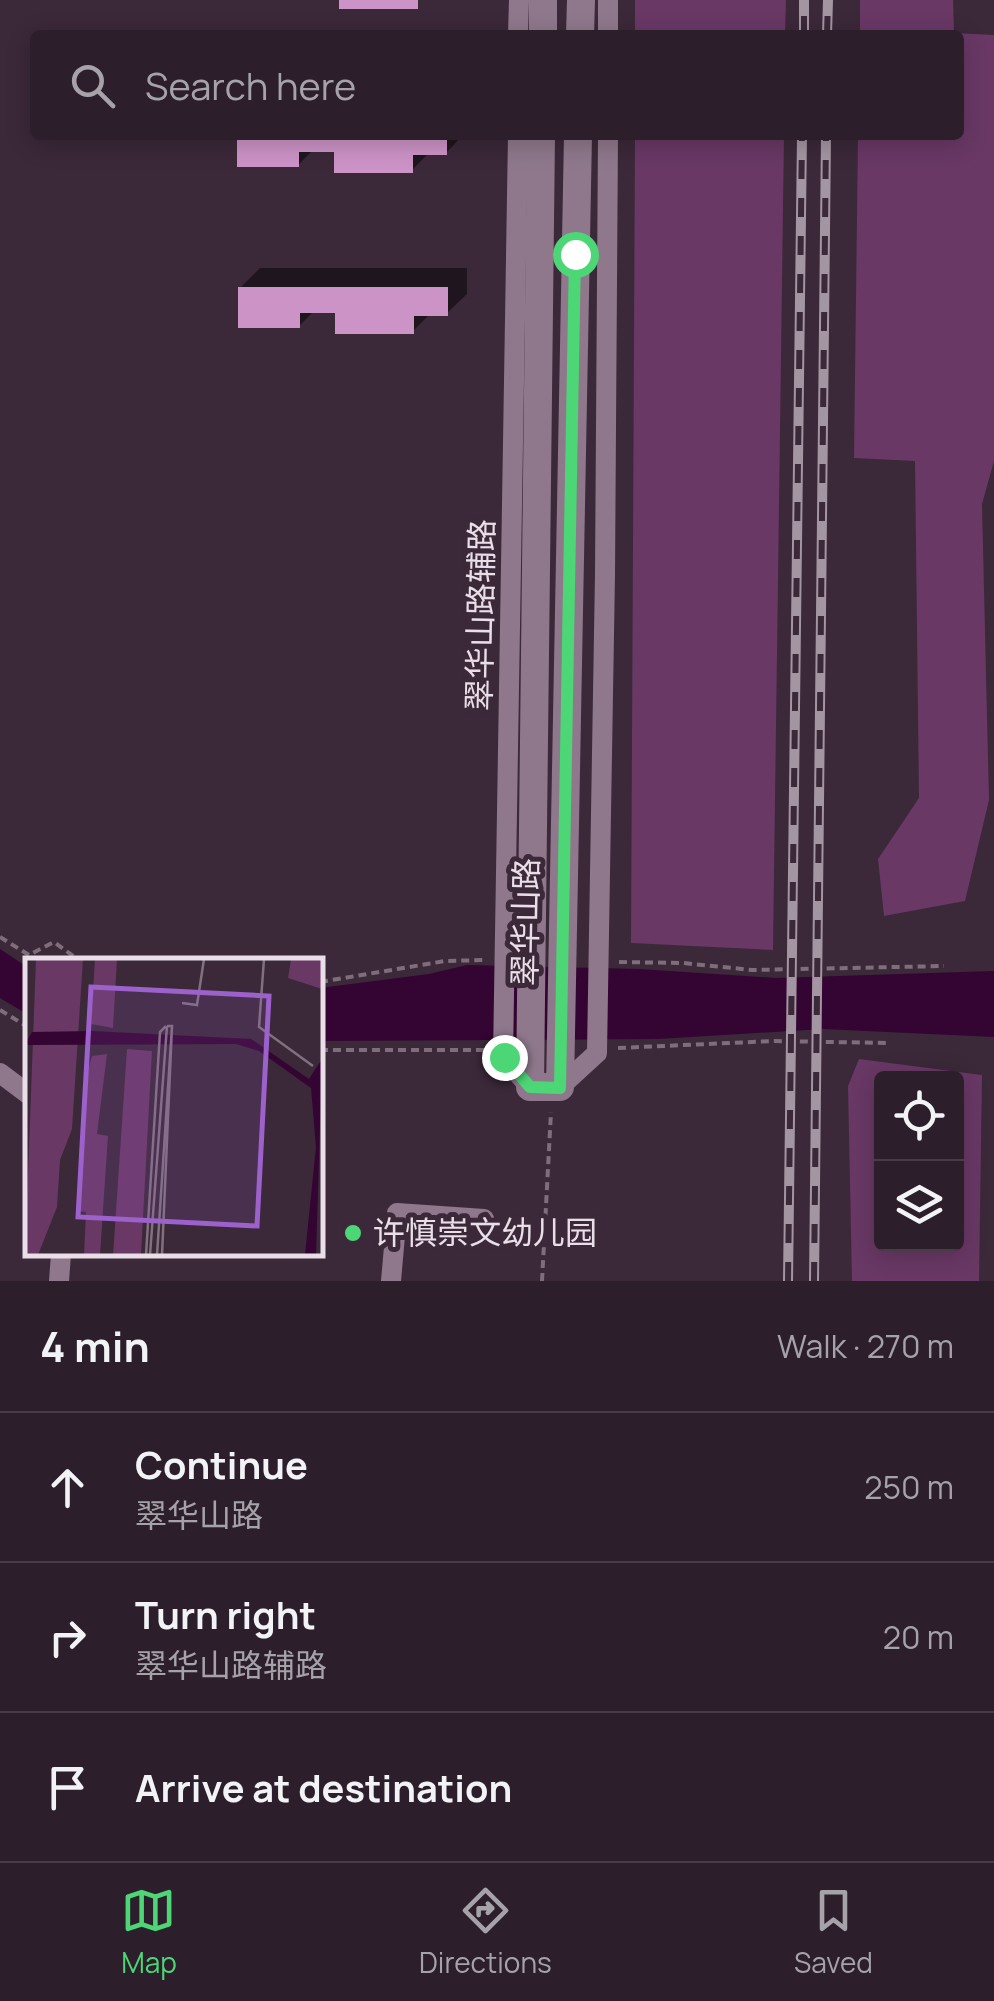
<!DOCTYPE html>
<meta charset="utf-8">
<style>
:root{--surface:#2c1e2b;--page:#342733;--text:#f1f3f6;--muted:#a6a2a9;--line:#483c47;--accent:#4dd676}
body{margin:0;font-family:Manrope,"Noto Sans SC",sans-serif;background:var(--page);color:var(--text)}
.controls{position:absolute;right:30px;bottom:30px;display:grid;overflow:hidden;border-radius:10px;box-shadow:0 5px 25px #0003}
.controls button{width:90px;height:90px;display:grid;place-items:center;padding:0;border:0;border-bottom:2px solid var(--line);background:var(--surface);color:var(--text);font:50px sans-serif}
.stop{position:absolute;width:30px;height:30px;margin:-22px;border:8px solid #4dd676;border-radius:50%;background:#fff}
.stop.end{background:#4dd676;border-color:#fff;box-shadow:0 2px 10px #0008}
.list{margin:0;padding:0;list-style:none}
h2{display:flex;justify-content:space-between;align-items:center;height:130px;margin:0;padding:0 40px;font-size:42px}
h2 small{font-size:32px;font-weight:400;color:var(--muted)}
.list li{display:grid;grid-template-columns:65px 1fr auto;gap:30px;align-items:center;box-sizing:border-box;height:150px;padding:0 40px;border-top:2px solid var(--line)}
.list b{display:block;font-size:38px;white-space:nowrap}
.list p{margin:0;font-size:32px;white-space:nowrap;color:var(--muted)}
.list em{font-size:32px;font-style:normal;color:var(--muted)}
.icon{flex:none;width:55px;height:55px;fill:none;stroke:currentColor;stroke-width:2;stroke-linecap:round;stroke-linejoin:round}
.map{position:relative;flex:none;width:994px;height:1281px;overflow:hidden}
.search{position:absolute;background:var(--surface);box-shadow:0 5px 25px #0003;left:30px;right:30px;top:30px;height:110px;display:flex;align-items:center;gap:25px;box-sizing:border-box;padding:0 35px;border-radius:10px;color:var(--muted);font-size:38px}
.sheet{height:580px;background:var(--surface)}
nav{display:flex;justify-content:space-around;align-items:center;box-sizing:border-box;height:140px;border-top:2px solid var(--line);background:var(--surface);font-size:28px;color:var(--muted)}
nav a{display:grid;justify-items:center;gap:5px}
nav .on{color:var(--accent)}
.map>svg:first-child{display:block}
.green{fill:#693865;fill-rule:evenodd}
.water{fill:#340432}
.shadow{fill:#0007}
.building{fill:#cc93c6}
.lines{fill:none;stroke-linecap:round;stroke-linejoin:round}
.path{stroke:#7e6e7c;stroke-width:4;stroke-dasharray:8 5;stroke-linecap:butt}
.street{stroke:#8f788c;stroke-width:20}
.secondary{stroke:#8f788c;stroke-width:28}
.rail-casing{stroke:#a495a2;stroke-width:10}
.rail{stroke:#3b2839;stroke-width:6;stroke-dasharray:19;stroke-linecap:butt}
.route{stroke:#4dd676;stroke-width:12}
.poi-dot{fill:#4dd676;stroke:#3b2839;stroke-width:4}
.labels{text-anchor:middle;stroke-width:10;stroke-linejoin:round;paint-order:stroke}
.street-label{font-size:32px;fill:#eadee8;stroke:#3b2839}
.poi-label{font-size:32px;fill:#eadee8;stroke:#3b2839;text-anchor:start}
.inset-road{fill:none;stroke:#81717f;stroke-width:2.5}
.view{fill:#9c61cb;fill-opacity:0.15;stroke:#9c61cb;stroke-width:5}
.inset-edge{fill:none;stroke:#eadee8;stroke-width:5}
</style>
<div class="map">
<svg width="994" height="1281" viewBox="0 0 994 1281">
<rect width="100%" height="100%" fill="#3b2839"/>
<path class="green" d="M635,0H786L785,35H635Z
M860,0H953L954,33L994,35V461L982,504L989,800L965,901L884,916L878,859L919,798L915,461L854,458L858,135H959V35H860Z
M635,135H784L773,950L631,943Z
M859,1059L982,1075L979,1281H852L848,1086ZM956,1078V1244H882V1078Z"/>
<path class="water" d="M0,949L27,967V1014L0,998Z
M467,965L639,969L777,978L994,971V1037L823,1029L658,1039L320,1041V988L429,974Z"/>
<path class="shadow" d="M239,135H463L446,153L430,152L412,170L336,150H313L298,165Z
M260,268H467V294L447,313H431L413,331L337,311H314L299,326L240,288Z"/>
<path class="building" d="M339,0H418V9H339Z
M237,135H447V155H413V173H334V152H299V167H237Z
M238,287H448V316H414V334H335V313H300V328H238Z"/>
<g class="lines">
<path class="path" d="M0,937L29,955L54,942L80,961
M619,962L683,963L752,970L944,966
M320,982L445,961L485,960
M0,1010L28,1027
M618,1048L774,1041L888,1043
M320,1050H484
M542,1281L551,1112"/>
<path class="street" d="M518,35L519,0
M608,35V0
M518,135L503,1057L530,1087
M0,1073L28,1094
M560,1087L597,1053L605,574L608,135
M59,1281L61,1254
M391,1281L397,1213L484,1219"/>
<path class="secondary" d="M543,35V0
M580,35L581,0
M541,135L530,1087H560L578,135"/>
<defs>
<path id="rail" d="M804,35V0
M827,35L828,0
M788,1281L802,135
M814,1281L826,135"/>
</defs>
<use href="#rail" class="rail-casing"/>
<use href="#rail" class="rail"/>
</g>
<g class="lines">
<path class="route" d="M504,1057L530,1087L560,1088L575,254"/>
</g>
<circle class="poi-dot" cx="353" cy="1233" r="10"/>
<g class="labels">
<g class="street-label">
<text transform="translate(481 615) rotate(-89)" y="11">翠华山路辅路</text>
<text transform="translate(526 922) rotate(-89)" y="11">翠华山路</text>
</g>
<g class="poi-label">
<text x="373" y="1244">许慎崇文幼儿园</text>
</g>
</g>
<g transform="translate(25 958)">
<rect width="298" height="298" fill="#3b2839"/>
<path d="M11,1H58L47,171L35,202L32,249L13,297H0ZM70,1H92L88,70L66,66ZM266,1H297V31L263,20ZM102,91L127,93L116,297H88ZM82,96L72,176L83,178L75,297H59L61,254L53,253L62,116L67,98Z" fill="#693865"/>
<path d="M67,73L226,81L284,121L297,101L291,297H280L291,189L286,130L234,93L211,86L0,87L7,74Z" fill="#340432"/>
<path class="inset-road" d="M239,1L234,69L288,108M157,45L172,47L179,1M121,297L135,74L141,68M125,297L142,68M132,297L147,68H142M137,297L147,68"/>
<path class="view" d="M66,29L244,38L232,268L53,259Z"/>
<rect width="298" height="298" class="inset-edge"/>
</g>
</svg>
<div class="controls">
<button><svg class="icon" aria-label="locate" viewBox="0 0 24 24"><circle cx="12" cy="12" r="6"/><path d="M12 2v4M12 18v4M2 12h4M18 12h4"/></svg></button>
<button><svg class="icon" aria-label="layers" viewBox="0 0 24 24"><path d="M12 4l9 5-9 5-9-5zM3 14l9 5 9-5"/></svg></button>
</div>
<div class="stop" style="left:575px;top:254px"></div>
<div class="stop end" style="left:504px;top:1057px"></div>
<div class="search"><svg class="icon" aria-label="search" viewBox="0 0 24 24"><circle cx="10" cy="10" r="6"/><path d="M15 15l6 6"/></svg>Search here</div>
</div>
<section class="sheet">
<h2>4 min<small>Walk · 270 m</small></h2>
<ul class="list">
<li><svg class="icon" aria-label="ahead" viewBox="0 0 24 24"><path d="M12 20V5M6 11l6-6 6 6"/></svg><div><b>Continue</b><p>翠华山路</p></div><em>250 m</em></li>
<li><svg class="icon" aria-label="right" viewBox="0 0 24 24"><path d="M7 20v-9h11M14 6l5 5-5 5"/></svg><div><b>Turn right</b><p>翠华山路辅路</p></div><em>20 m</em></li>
<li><svg class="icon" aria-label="arrive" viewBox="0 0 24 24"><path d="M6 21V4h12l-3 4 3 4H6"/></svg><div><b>Arrive at destination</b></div></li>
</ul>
</section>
<nav>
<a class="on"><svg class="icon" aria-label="map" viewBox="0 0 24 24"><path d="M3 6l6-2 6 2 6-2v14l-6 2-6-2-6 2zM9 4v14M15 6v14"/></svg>Map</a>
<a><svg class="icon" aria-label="directions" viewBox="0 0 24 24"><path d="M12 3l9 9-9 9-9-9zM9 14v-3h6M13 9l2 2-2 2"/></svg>Directions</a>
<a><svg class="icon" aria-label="saved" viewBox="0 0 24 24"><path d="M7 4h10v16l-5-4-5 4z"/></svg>Saved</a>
</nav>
